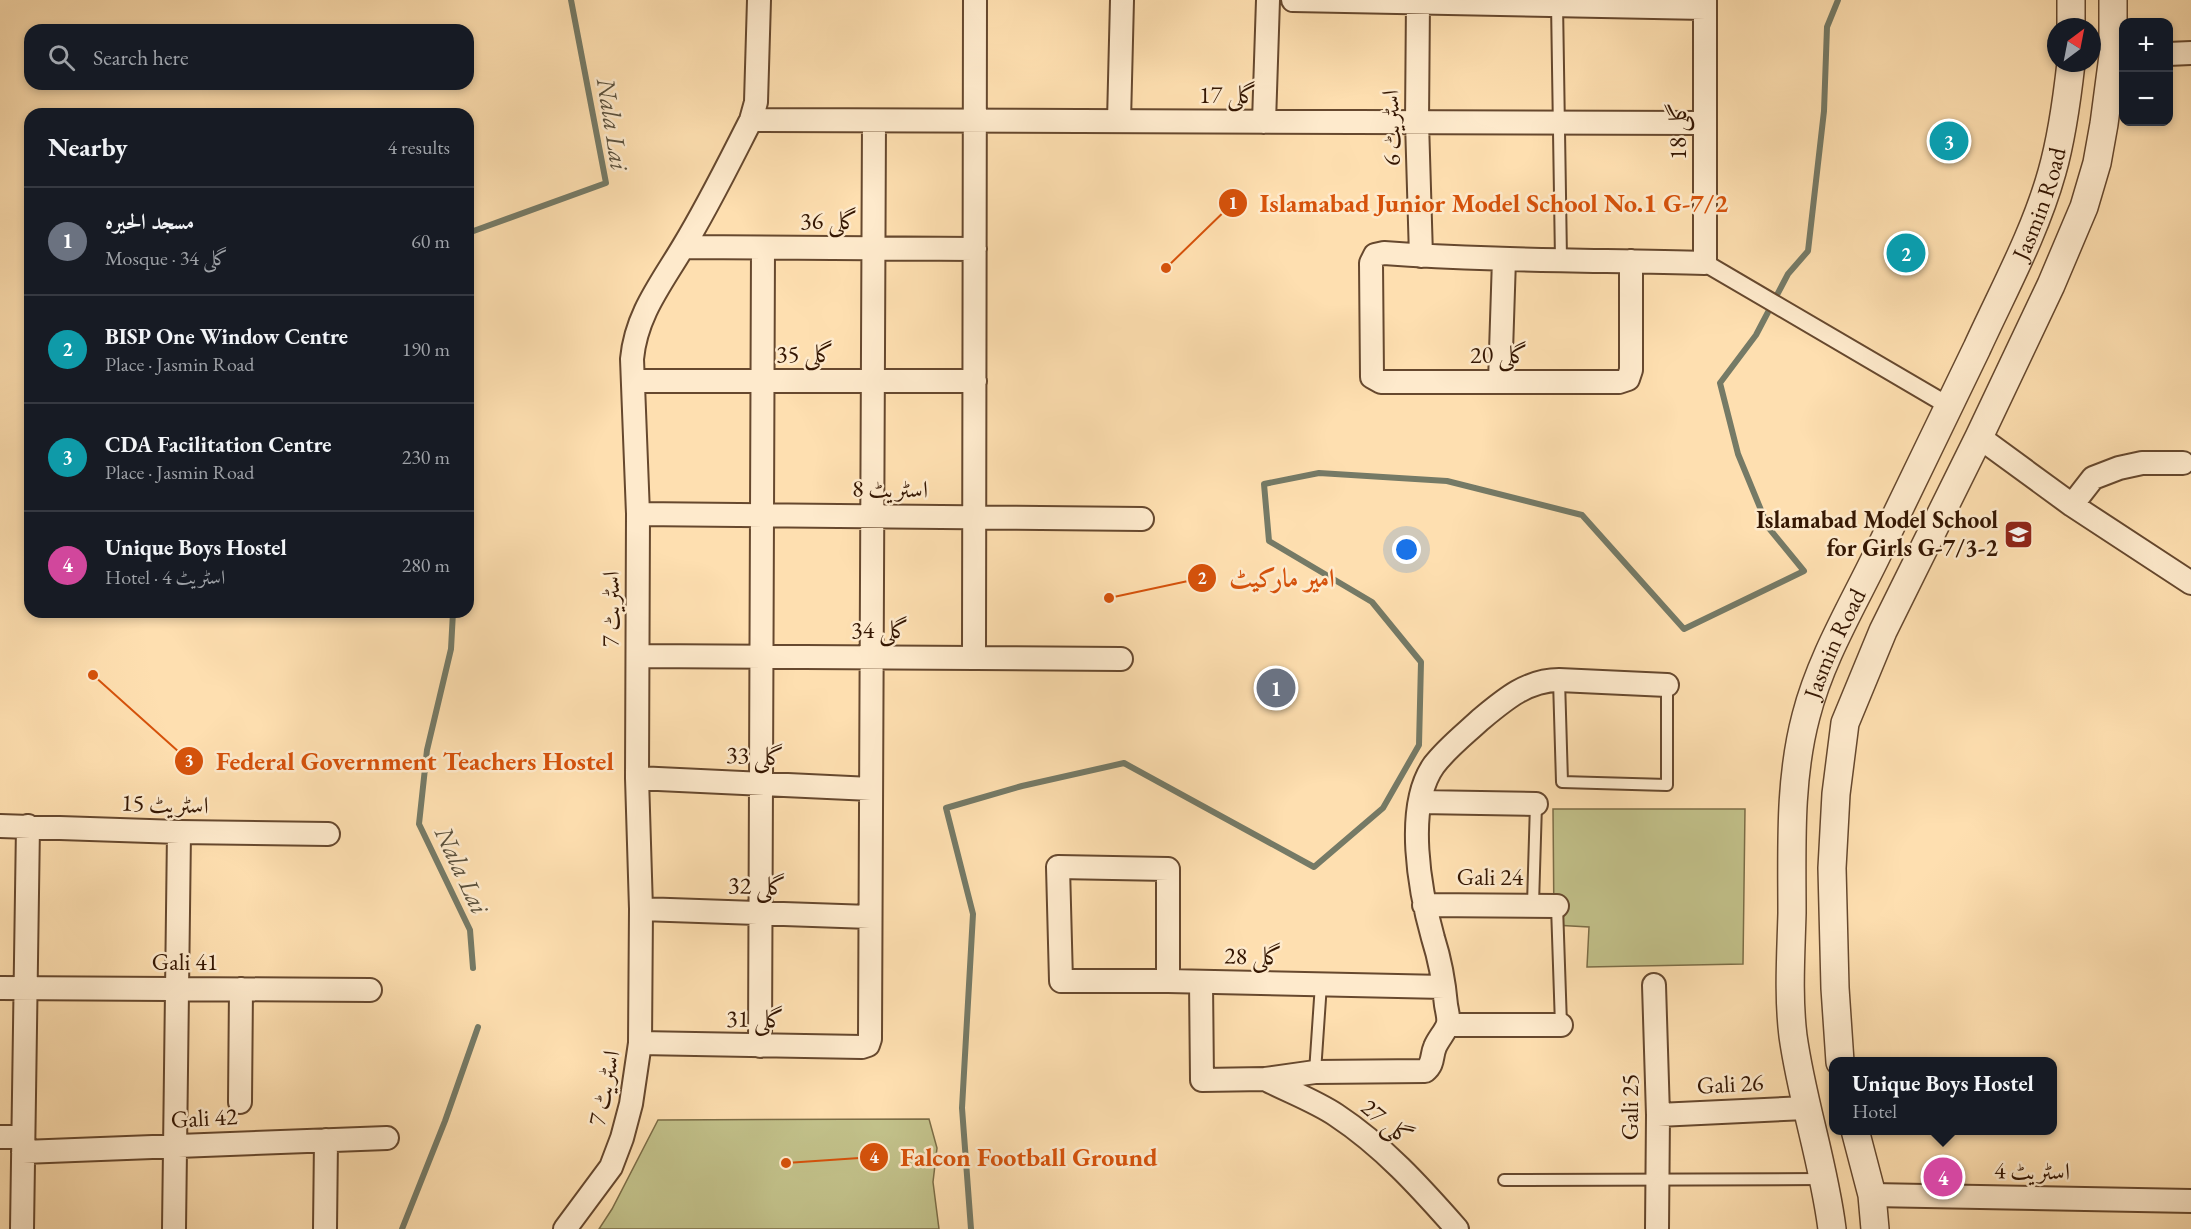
<!DOCTYPE html>
<meta charset="utf-8">
<style>
:root{--surface:#171b24;--page:#242831;--text:#f1f3f6;--muted:#9ea1a6;--line:#363941;--accent:#0b8043}
body{margin:0;font-family:"EB Garamond",Amiri,serif;background:var(--page);color:var(--text)}
.controls{position:absolute;right:18px;top:18px;display:grid;overflow:hidden;border-radius:12px;box-shadow:0 3px 9px #0003}
.controls button{width:54px;height:54px;display:grid;place-items:center;padding:0;border:0;border-bottom:2px solid var(--line);background:var(--surface);color:var(--text);font:30px sans-serif}
.compass{position:absolute;left:2047px;top:18px;width:54px;height:54px;border-radius:50%;background:var(--surface);box-shadow:0 3px 9px #0003;rotate:32deg}
.you{position:absolute;left:1407px;top:550px;width:21px;height:21px;margin:-15px;border:4px solid #fff;border-radius:50%;background:#1a73e8;box-shadow:0 0 0 9px #1a73e833}
.badge{display:grid;place-items:center;width:39px;height:39px;border-radius:50%;background:var(--accent);color:#fff;font-size:20px;font-weight:700}
.pin{position:absolute;translate:-50% -50%;border:3px solid #fff;box-shadow:0 2px 6px #0006}
.popup{position:absolute;left:1829px;top:1057px;width:228px;height:78px;box-sizing:border-box;display:grid;place-content:center;border-radius:12px;background:var(--surface);filter:drop-shadow(0 2px 4px #0005);font-size:20px;white-space:nowrap;color:var(--muted)}
.popup b{font-size:22px;color:var(--text)}
.popup::after{content:'';position:absolute;left:50%;top:100%;margin-left:-12px;border:12px solid transparent;border-top-color:var(--surface)}
.list{margin:0;padding:0;list-style:none}
h2{display:flex;justify-content:space-between;align-items:center;height:78px;margin:0;padding:0 24px;font-size:26px}
h2 small{font-size:20px;font-weight:400;color:var(--muted)}
.list li{display:grid;grid-template-columns:39px 1fr auto;gap:18px;align-items:center;box-sizing:border-box;height:108px;padding:0 24px;border-top:2px solid var(--line)}
.list b{display:block;font-size:22px;white-space:nowrap}
.list p{margin:0;font-size:20px;white-space:nowrap;color:var(--muted)}
.list em{font-size:20px;font-style:normal;color:var(--muted)}
.icon{flex:none;width:33px;height:33px;fill:none;stroke:currentColor;stroke-width:2;stroke-linecap:round;stroke-linejoin:round}
.map{position:relative;flex:none;width:2191px;height:1229px;overflow:hidden}
.search{position:absolute;background:var(--surface);box-shadow:0 3px 9px #0003;left:24px;top:24px;width:450px;height:66px;display:flex;align-items:center;gap:15px;box-sizing:border-box;padding:0 21px;border-radius:18px;color:var(--muted);font-size:22px}
.panel{position:absolute;background:var(--surface);box-shadow:0 3px 9px #0003;left:24px;top:108px;width:450px;height:510px;border-radius:18px}
.map>svg:first-child{display:block}
.green{fill:#c2c18a;stroke:#7b6c46;stroke-width:1.5}
.lines{fill:none;stroke-linecap:round;stroke-linejoin:round}
.stream{stroke:#757a66;stroke-width:6}
.service-casing{stroke:#66482e;stroke-width:14}
.pedestrian-casing{stroke:#66482e;stroke-width:20}
.minor-casing{stroke:#66482e;stroke-width:26}
.tertiary-casing{stroke:#66482e;stroke-width:30}
.service{stroke:#feeacc;stroke-width:10}
.pedestrian{stroke:#feeacc;stroke-width:16}
.minor{stroke:#feeacc;stroke-width:22}
.tertiary{stroke:#feeacc;stroke-width:27}
.labels{text-anchor:middle;stroke-width:5;stroke-linejoin:round;paint-order:stroke}
.street-label{font-size:24px;fill:#341602;stroke:#feeacc}
.poi-label{font-size:24px;font-weight:bold;fill:#341602;stroke:#feeacc;text-anchor:end}
.water-label{font-size:26px;font-style:italic;fill:#5a503c;stroke:#feeacc}
.leader{fill:none;stroke:#d6520b;stroke-width:2}
.callout-dot{fill:#d6520b;stroke:#feeacc;stroke-width:2}
.mark-label{font-size:18px;text-anchor:middle;font-weight:bold;fill:#fff}
.callout-label{font-size:26px;text-anchor:middle;font-weight:bold;fill:#d6520b;stroke:#feeacc;stroke-width:5;stroke-linejoin:round;paint-order:stroke}
</style>
<div class="map">
<svg width="2191" height="1229" viewBox="0 0 2191 1229">
<rect width="100%" height="100%" fill="#fedfb0"/>
<filter id="stains"><feTurbulence type="fractalNoise" baseFrequency=".00333" numOctaves="4"/><feColorMatrix values="0 0 0 0 .2 0 0 0 0 .09 0 0 0 0 .02 0 0 0 .5 -.17"/></filter>
<radialGradient id="worn" r=".72"><stop offset=".6" stop-color="#630" stop-opacity="0"/><stop offset="1" stop-color="#630" stop-opacity=".3"/></radialGradient>
<path class="green" d="M1553,809H1745L1743,964L1587,967L1589,927L1554,925Z
M929,1119L937,1148L933,1182L939,1229H599L612,1209L658,1120Z"/>
<g class="lines">
<path class="stream" d="M468,233L606,183L571,0
M453,612L451,649L427,750L419,824L470,930L473,968
M402,1229L445,1121L478,1027
M971,1229L962,1108L973,914L946,808L1022,786L1124,763L1314,867L1383,808L1419,745L1421,662L1372,602L1269,541L1264,484L1319,473L1447,481L1582,515L1684,629L1804,571L1768,527L1738,454L1720,383L1756,335L1788,274L1808,251L1824,111L1827,27L1838,0"/>
<defs>
<path id="service" d="M1557,3L1561,259
M1559,680L1562,782L1667,785V685
M1533,904L1536,804
M1557,906L1561,1025
M1315,1072L1321,984
M1504,1180L1822,1179"/>
<path id="pedestrian" d="M1705,263L1949,406"/>
<path id="minor" d="M1293,0L1705,8
M1418,0L1417,122L1421,256
M2168,54L2191,53
M751,120L1705,123
M1119,121L1122,0
M1264,122L1268,0
M683,247L975,249
M1631,261V370L1628,379L1619,382H1381L1372,377L1371,263L1375,255L1384,253C1491,261 1598,260 1705,263V0
M635,381H975
M1500,382L1504,259
M1979,437L2072,505L2191,583
M2072,505L2093,478L2119,468L2142,463H2183
M638,514L1142,519
M638,656L1121,659
M974,658L975,0
M637,778L871,789
M1420,802L1536,804
M0,826L179,832L328,834
M1424,905L1557,906
M641,909L870,917
M1168,981V869L1058,867L1061,981H1168L1444,987
M1201,982L1202,1080L1265,1079L1315,1072L1425,1071C1434,1064 1431,1056 1435,1047C1438,1039 1447,1030 1448,1023C1449,1018 1447,1011 1446,1005C1444,982 1440,960 1433,938C1420,892 1404,807 1434,765C1447,748 1465,734 1480,720C1504,700 1527,680 1559,680L1667,685
M1654,985L1658,1115L1657,1229
M0,988L370,990
M1448,1025H1561
M640,1043L862,1047L868,1045L870,1039L874,121
M760,1046L763,248
M1265,1079C1288,1091 1315,1101 1336,1115C1383,1146 1420,1187 1457,1229
M240,1102L241,989
M1658,1115L1806,1108
M0,1137H23
M23,1152L387,1138
M1872,1195L2191,1201
M22,1229L28,826
M174,1229L179,832
M325,1229L326,1140
M565,1229L611,1167L622,1138L631,1104L640,1043L641,909L637,778L638,514L632,359C636,315 661,284 683,247C708,206 729,163 751,120L756,102L759,0"/>
<g id="tertiary">
<path d="M2071,0V27"/>
<path d="M1840,1062L1835,988L1832,868L1836,794L1845,723L1883,631L1979,437L2051,285L2084,207L2097,163L2104,124L2113,56V0"/>
<path d="M1855,1130L1872,1195L1875,1229"/>
<path id="s1" d="M1832,1229C1824,1164 1802,1101 1793,1036C1788,995 1791,953 1792,913C1792,847 1789,780 1806,716C1820,661 1850,610 1875,559C1909,489 1943,418 1977,348C2003,291 2035,233 2052,172C2062,137 2067,99 2071,63"/>
</g>
</defs>
<use href="#service" class="service-casing"/>
<use href="#pedestrian" class="pedestrian-casing"/>
<use href="#minor" class="minor-casing"/>
<use href="#tertiary" class="tertiary-casing"/>
<use href="#service" class="service"/>
<use href="#pedestrian" class="pedestrian"/>
<use href="#minor" class="minor"/>
<use href="#tertiary" class="tertiary"/>
</g>
<defs>
<symbol id="school-square" viewBox="-11 -11 22 22"><rect x="-9" y="-9" width="18" height="18" rx="4" fill="#8f2418" stroke="#feeacc"/><path d="M0-5L7-2L0 1L-7-2ZM-4 1L0 2.5L4 1V4Q0 6-4 4Z" fill="#fff"/></symbol>
</defs>
<g fill-rule="evenodd">
<use href="#school-square" x="2002" y="518" width="33" height="33"/>
</g>
<g class="labels">
<g class="street-label">
<text x="1228" y="103">گلی 17</text>
<text transform="translate(1391 128) rotate(-91)" y="8">اسٹریٹ 6</text>
<text transform="translate(1678 131) rotate(-90)" y="8">گلی 18</text>
<text dy="8" stroke="none"><textPath href="#s1" startOffset="1082">Jasmin Road</textPath></text>
<text x="829" y="229">گلی 36</text>
<text x="805" y="362">گلی 35</text>
<text x="1499" y="363">گلی 20</text>
<text transform="translate(890 489) rotate(1)" y="8">اسٹریٹ 8</text>
<text transform="translate(611 609) rotate(-90)" y="8">اسٹریٹ 7</text>
<text x="880" y="638">گلی 34</text>
<text dy="8" stroke="none"><textPath href="#s1" startOffset="596">Jasmin Road</textPath></text>
<text transform="translate(755 756) rotate(3)" y="8">گلی 33</text>
<text transform="translate(165 804) rotate(2)" y="8">اسٹریٹ 15</text>
<text x="1490" y="885">Gali 24</text>
<text transform="translate(757 886) rotate(2)" y="8">گلی 32</text>
<text transform="translate(1253 956) rotate(1)" y="8">گلی 28</text>
<text x="185" y="970">Gali 41</text>
<text transform="translate(755 1019) rotate(1)" y="8">گلی 31</text>
<text transform="translate(1730 1084) rotate(-3)" y="8">Gali 26</text>
<text transform="translate(604 1088) rotate(-78)" y="8">اسٹریٹ 7</text>
<text transform="translate(1630 1107) rotate(-90)" y="8">Gali 25</text>
<text transform="translate(204 1118) rotate(-3)" y="8">Gali 42</text>
<text transform="translate(1387 1122) rotate(39)" y="8">گلی 27</text>
<text transform="translate(2032 1171) rotate(1)" y="8">اسٹریٹ 4</text>
</g>
<g class="poi-label">
<text x="1998" y="528">Islamabad Model School<tspan x="1998" dy="28">for Girls G-7/3-2</tspan></text>
</g>
<g class="water-label">
<text transform="translate(613 124) rotate(81)" y="9">Nala Lai</text>
<text transform="translate(462 870) rotate(65)" y="9">Nala Lai</text>
</g>
</g>
<path class="leader" d="M1166 268L1233 203M1109 598L1202 578M93 675L189 761M786 1163L874 1157"/>
<g class="callout-dot">
<circle cx="1166" cy="268" r="6"/>
<circle cx="1109" cy="598" r="6"/>
<circle cx="93" cy="675" r="6"/>
<circle cx="786" cy="1163" r="6"/>
<circle cx="1233" cy="203" r="15"/>
<circle cx="1202" cy="578" r="15"/>
<circle cx="189" cy="761" r="15"/>
<circle cx="874" cy="1157" r="15"/>
</g>
<g class="mark-label">
<text x="1233" y="209">1</text>
<text x="1202" y="584">2</text>
<text x="189" y="767">3</text>
<text x="874" y="1163">4</text>
</g>
<g class="callout-label">
<text x="1494" y="212">Islamabad Junior Model School No.1 G-7/2</text>
<text x="1282" y="587">امیر مارکیٹ</text>
<text x="415" y="770">Federal Government Teachers Hostel</text>
<text x="1029" y="1166">Falcon Football Ground</text>
</g>
<rect width="100%" height="100%" filter="url(#stains)"/>
<rect width="100%" height="100%" fill="url(#worn)"/>
</svg>
<div class="controls">
<button>+</button>
<button>−</button>
</div>
<svg class="compass" viewBox="-18 -18 36 36"><path d="M0-13l5 13h-10z" fill="#e53935"/><path d="M0 13l5-13h-10z" fill="#9ea1a6"/></svg>
<div class="you"></div>
<div class="pin badge" style="left:1276px;top:688px;background:#6b7280">1</div>
<div class="pin badge" style="left:1906px;top:253px;background:#0f9aa8">2</div>
<div class="pin badge" style="left:1949px;top:141px;background:#0f9aa8">3</div>
<div class="pin badge" style="left:1943px;top:1177px;background:#d1479c">4</div>
<div class="popup"><b>Unique Boys Hostel</b>Hotel</div>
<div class="search"><svg class="icon" aria-label="search" viewBox="0 0 24 24"><circle cx="10" cy="10" r="6"/><path d="M15 15l6 6"/></svg>Search here</div>
<section class="panel">
<h2>Nearby<small>4 results</small></h2>
<ul class="list">
<li><span class="badge" style="background:#6b7280">1</span><div><b>مسجد الحیرہ</b><p>Mosque · گلی 34</p></div><em>60 m</em></li>
<li><span class="badge" style="background:#0f9aa8">2</span><div><b>BISP One Window Centre</b><p>Place · Jasmin Road</p></div><em>190 m</em></li>
<li><span class="badge" style="background:#0f9aa8">3</span><div><b>CDA Facilitation Centre</b><p>Place · Jasmin Road</p></div><em>230 m</em></li>
<li><span class="badge" style="background:#d1479c">4</span><div><b>Unique Boys Hostel</b><p>Hotel · اسٹریٹ 4</p></div><em>280 m</em></li>
</ul>
</section>
</div>
